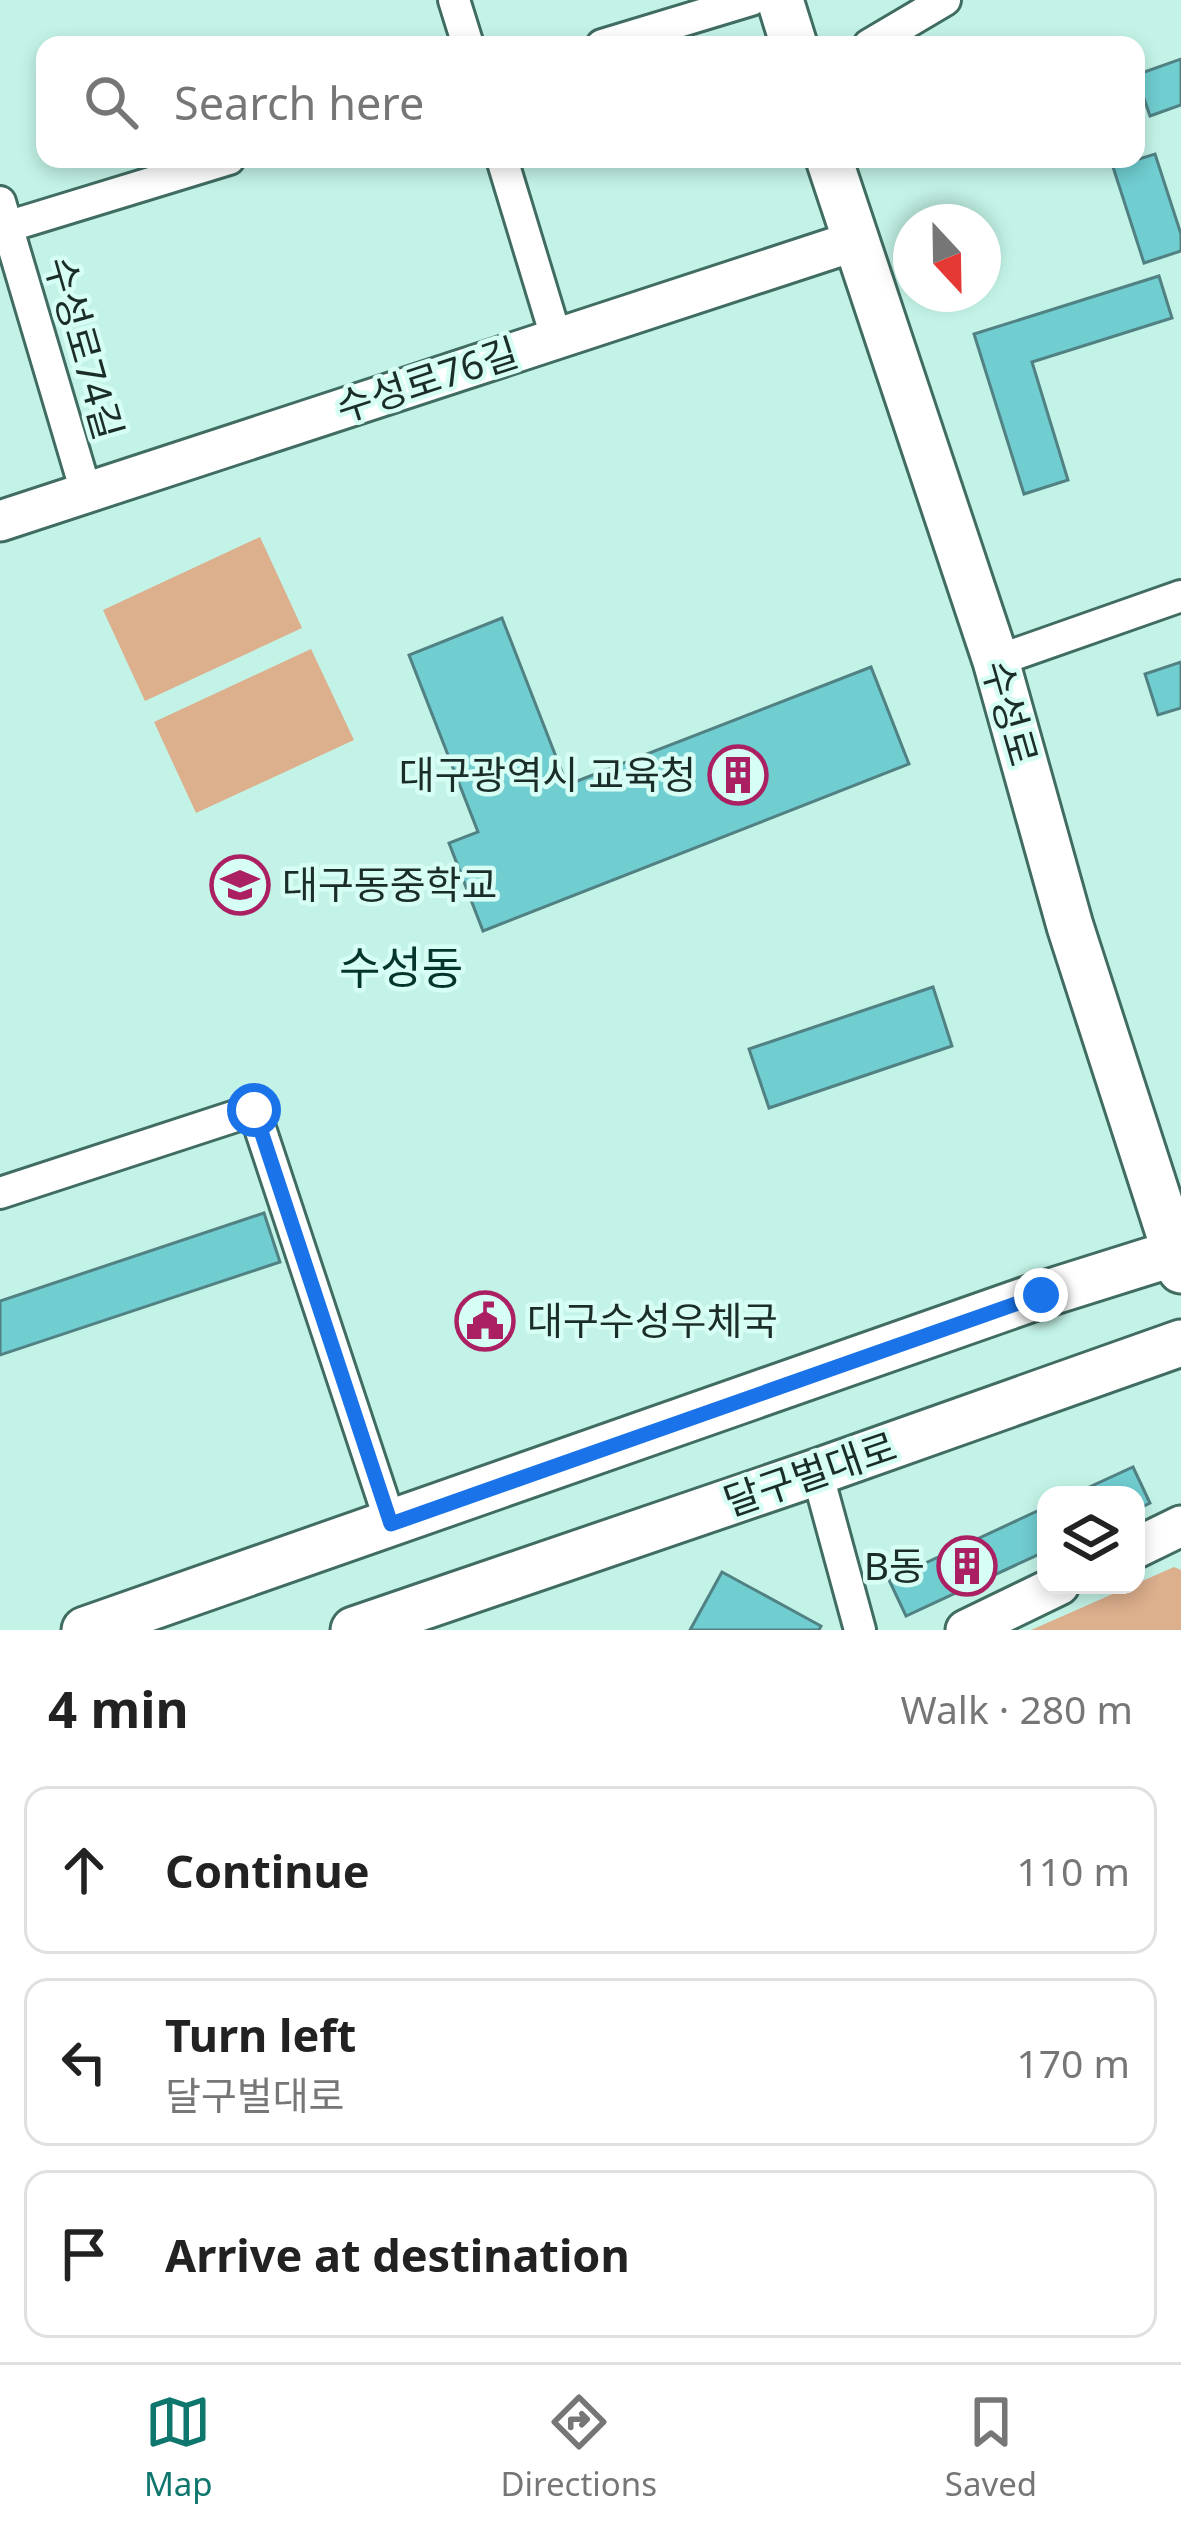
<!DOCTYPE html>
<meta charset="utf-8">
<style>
:root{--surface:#fff;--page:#f2f2f2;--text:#222;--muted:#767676;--line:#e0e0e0;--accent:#0f766e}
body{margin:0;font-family:"Noto Sans","Noto Sans KR",sans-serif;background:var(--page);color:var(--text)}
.controls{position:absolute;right:36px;bottom:36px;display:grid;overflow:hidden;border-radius:24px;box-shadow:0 6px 18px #0003}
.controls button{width:108px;height:108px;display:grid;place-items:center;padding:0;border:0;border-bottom:3px solid var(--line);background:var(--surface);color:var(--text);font:60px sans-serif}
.compass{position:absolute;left:893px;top:204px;width:108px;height:108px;border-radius:50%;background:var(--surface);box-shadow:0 6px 18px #0003;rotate:158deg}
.stop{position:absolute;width:36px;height:36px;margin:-27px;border:9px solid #1a73e8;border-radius:50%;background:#fff}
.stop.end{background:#1a73e8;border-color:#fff;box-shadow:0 3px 12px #0008}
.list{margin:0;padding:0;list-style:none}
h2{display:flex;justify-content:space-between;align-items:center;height:156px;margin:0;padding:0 48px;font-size:51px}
h2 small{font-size:39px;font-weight:400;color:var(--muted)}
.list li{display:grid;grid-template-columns:78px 1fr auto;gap:36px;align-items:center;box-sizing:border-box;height:168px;margin:0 24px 24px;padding:0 24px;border:3px solid var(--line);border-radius:24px}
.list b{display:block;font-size:45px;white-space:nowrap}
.list p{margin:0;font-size:39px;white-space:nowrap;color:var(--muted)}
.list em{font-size:39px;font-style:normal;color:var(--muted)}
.icon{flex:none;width:66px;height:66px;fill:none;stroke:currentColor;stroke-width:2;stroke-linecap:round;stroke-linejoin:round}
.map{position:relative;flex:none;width:1181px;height:1630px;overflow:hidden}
.search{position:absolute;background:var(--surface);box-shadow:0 6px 18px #0003;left:36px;right:36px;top:36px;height:132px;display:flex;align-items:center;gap:30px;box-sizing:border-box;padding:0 42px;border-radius:24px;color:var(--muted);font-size:45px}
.sheet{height:732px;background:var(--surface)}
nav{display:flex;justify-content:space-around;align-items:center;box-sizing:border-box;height:168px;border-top:3px solid var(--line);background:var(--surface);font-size:33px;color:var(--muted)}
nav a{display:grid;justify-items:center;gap:6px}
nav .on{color:var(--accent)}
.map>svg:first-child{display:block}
.green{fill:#dcaf8d}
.building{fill:#70cdd0;stroke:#518183;stroke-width:3}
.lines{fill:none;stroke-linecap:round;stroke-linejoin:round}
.minor-casing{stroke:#406c62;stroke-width:36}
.tertiary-casing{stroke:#406c62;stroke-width:45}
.secondary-casing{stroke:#406c62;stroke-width:51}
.minor{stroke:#fff;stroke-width:30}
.tertiary{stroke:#fff;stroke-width:39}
.secondary{stroke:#fff;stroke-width:45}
.route{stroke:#1a73e8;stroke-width:15}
.labels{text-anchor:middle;stroke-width:9;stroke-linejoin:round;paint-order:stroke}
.street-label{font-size:39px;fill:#1b2d29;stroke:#d7fef4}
.poi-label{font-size:39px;fill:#1b2d29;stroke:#d7fef4;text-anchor:end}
.quarter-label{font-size:45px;fill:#03352c;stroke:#d7fef4}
</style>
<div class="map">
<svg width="1181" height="1630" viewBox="0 0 1181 1630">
<rect width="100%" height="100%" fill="#c3f3e7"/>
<path class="green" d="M260,537L302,628L145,701L103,610Z
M311,649L354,740L196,813L154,722Z
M1174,1567L1181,1570V1630H1031Z"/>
<path class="building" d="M1181,59V105L1150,116L1136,75Z
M1155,154L1181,234V251L1144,263L1113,167Z
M1159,276L1172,318L1032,362L1068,480L1024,494L974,334Z
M502,618L567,785L871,667L909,764L483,931L449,843L478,832L409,655Z
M1181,662V708L1158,715L1145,674Z
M933,987L952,1046L769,1108L749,1049Z
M264,1213L280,1262L0,1355V1301Z
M1133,1467L1150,1503L1136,1510V1495H1072Z
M1046,1507V1551L906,1616L889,1580Z
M722,1572L821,1626L819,1630H690Z"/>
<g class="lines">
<defs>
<path id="minor" d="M454,0L468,45
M602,45L751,0
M869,45L945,0
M502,159L556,337
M0,202L86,492
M0,229L229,159
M996,661L1181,596
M0,1193L254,1110L391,1524
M817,1472L860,1630"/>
<path id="tertiary" d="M0,521L855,241
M1136,1548L1181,1526
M966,1630L1059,1585"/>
<path id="secondary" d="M780,0L794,45
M829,159L996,661L1070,926L1181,1270
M85,1630L1041,1295L1181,1251
M354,1630L817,1472L1181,1343"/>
</defs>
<use href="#minor" class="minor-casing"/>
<use href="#tertiary" class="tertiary-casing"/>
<use href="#secondary" class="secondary-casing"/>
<use href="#minor" class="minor"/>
<use href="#tertiary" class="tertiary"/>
<use href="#secondary" class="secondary"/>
</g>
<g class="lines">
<path class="route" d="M254,1110L391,1524L1041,1295"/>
</g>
<defs>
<symbol id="building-ring" viewBox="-11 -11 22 22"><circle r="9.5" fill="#d7fef4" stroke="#ab2062" stroke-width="1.5"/><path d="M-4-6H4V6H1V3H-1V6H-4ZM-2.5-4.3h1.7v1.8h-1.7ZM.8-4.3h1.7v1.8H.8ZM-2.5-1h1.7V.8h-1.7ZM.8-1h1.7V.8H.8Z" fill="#ab2062"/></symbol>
<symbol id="school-ring" viewBox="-11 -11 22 22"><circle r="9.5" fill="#d7fef4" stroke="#ab2062" stroke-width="1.5"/><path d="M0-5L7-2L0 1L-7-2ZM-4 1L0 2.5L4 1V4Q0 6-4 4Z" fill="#ab2062"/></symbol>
<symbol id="civic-ring" viewBox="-11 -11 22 22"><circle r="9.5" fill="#d7fef4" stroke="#ab2062" stroke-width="1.5"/><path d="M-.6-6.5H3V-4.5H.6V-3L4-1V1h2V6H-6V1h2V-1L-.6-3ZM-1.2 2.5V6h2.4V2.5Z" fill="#ab2062"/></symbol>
</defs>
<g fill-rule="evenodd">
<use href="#building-ring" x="705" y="742" width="66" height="66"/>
<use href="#school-ring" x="207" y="852" width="66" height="66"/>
<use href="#civic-ring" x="452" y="1288" width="66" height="66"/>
<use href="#building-ring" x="934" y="1533" width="66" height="66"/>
</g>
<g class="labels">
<g class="street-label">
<text transform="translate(84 348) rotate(74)" y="14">수성로74길</text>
<text transform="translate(427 380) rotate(-18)" y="14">수성로76길</text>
<text transform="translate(1010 713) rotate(74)" y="14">수성로</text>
<text transform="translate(810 1474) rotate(-19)" y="14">달구벌대로</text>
</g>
<g class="poi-label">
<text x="696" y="789">대구광역시 교육청</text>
<text x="282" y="899" text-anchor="start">대구동중학교</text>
<text x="527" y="1335" text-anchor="start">대구수성우체국</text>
<text x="925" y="1580">B동</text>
</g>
<g class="quarter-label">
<text x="401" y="984">수성동</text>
</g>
</g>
</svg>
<div class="controls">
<button><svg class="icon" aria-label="layers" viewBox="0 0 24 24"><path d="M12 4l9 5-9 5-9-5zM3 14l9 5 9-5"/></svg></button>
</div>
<svg class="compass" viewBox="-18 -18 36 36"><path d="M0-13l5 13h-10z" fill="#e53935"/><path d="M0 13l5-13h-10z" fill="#767676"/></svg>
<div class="stop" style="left:254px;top:1110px"></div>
<div class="stop end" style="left:1041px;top:1295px"></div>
<div class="search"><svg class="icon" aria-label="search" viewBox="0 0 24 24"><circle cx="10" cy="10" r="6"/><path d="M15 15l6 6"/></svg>Search here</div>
</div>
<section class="sheet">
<h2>4 min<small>Walk · 280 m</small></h2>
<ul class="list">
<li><svg class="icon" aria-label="ahead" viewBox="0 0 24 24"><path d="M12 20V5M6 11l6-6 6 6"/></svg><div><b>Continue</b></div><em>110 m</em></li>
<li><svg class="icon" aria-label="left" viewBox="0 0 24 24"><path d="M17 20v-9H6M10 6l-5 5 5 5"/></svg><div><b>Turn left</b><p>달구벌대로</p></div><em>170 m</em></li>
<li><svg class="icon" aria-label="arrive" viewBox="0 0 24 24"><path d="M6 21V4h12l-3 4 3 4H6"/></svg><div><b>Arrive at destination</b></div></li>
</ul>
</section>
<nav>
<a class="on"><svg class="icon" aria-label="map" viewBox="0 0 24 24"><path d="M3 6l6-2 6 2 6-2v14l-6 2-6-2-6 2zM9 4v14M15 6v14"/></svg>Map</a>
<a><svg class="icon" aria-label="directions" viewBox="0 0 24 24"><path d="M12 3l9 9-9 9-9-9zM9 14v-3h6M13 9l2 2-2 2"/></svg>Directions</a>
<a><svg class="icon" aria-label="saved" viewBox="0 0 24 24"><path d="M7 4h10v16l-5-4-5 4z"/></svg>Saved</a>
</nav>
